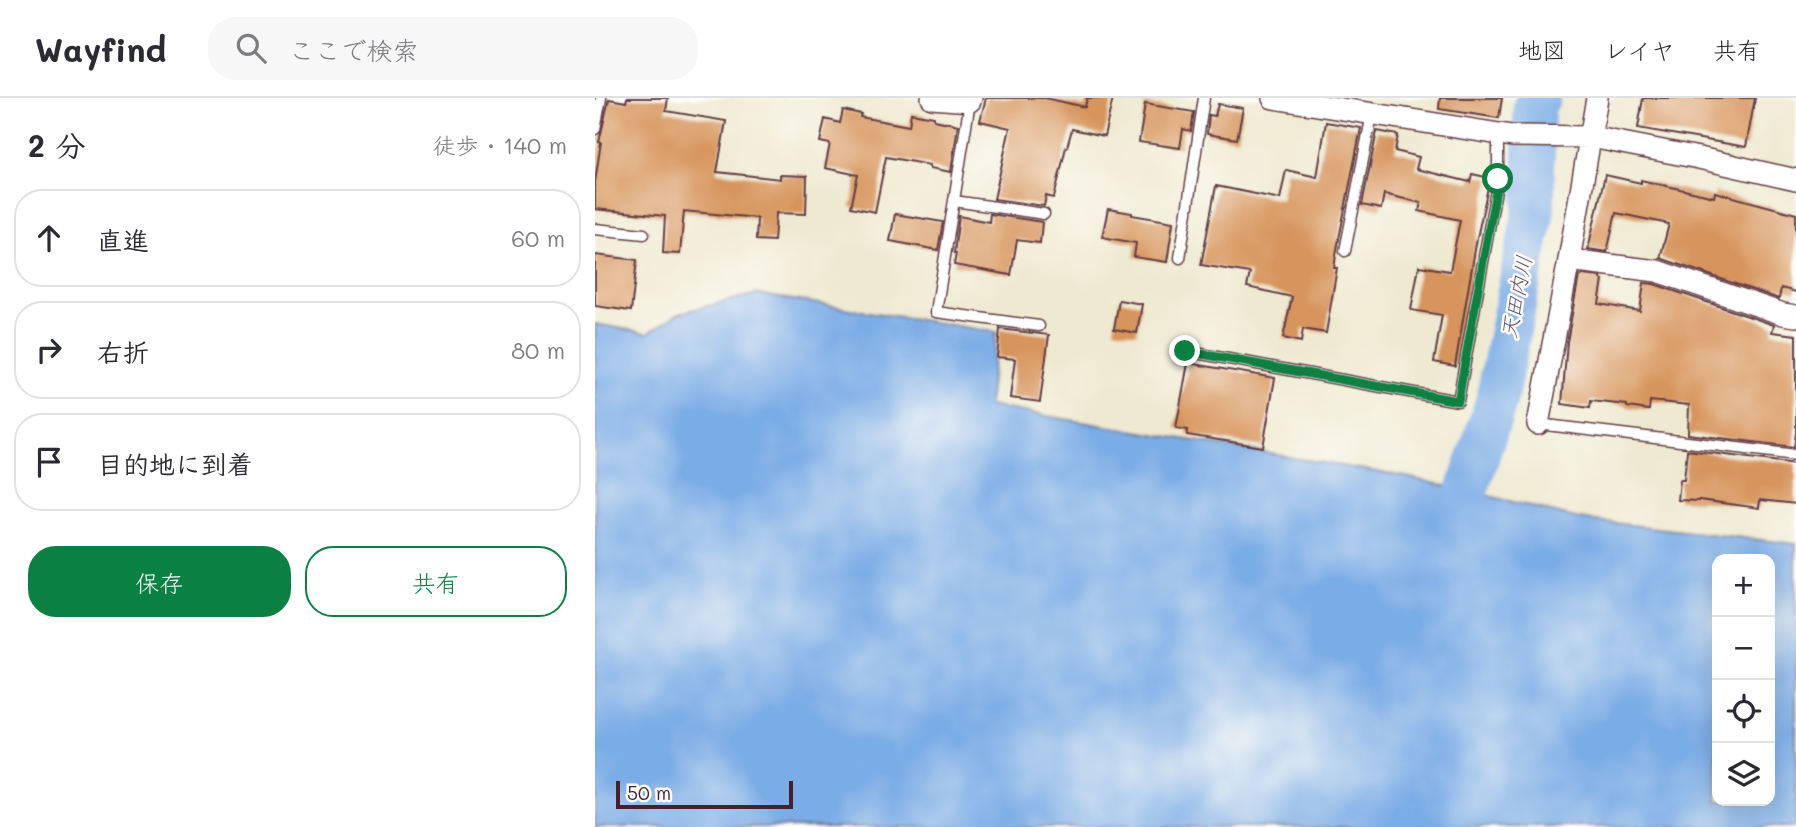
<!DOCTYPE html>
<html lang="ja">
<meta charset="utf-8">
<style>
:root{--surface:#fff;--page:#f7f7f7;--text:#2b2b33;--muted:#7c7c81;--line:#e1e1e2;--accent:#0b8043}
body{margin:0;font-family:Mali,"Klee One",sans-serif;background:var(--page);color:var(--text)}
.controls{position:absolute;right:21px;bottom:21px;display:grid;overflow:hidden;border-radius:14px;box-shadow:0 7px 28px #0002}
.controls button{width:63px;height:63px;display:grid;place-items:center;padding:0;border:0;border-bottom:2px solid var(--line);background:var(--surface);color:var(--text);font:35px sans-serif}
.scale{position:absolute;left:21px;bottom:18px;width:177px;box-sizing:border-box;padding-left:7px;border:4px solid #4a1f2b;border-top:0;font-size:19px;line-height:24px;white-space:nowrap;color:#4a1f2b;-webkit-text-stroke:5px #fdfcf7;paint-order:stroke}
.stop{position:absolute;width:21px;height:21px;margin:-16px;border:5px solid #0b8043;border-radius:50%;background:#fff}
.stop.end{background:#0b8043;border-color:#fff;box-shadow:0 2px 7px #0008}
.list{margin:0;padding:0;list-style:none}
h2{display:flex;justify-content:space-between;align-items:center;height:91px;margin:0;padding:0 28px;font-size:30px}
h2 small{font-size:23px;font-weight:400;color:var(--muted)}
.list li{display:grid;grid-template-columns:46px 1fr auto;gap:21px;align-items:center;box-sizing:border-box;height:98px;margin:0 14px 14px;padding:0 14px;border:2px solid var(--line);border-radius:28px}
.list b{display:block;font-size:26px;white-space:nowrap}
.list em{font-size:23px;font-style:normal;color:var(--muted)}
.actions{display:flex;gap:14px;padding:21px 28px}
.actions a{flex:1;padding:16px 0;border:2px solid var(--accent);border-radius:28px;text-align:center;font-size:24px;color:var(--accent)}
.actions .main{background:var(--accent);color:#fff}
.icon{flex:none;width:38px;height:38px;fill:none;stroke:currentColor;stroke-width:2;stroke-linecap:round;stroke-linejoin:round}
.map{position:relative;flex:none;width:1201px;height:729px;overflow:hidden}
header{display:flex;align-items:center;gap:42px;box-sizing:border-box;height:98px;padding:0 35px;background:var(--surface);border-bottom:2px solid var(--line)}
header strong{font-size:33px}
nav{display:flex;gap:38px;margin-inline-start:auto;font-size:24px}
.search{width:490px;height:63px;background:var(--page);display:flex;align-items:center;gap:18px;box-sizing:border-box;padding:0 24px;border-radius:28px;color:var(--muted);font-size:26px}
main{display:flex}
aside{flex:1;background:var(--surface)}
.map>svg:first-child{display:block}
.water{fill:#7aace6;stroke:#626688;stroke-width:2;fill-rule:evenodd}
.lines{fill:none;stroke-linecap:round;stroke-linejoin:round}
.river{stroke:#7aace6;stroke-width:42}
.building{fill:#d7945c}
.lane-casing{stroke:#633d44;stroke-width:13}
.street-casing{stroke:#633d44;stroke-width:24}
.lane{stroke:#fff;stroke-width:10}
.street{stroke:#fff;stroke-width:21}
.route{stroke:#0b8043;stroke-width:9}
.labels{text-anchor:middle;stroke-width:5;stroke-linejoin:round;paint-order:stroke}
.water-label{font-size:21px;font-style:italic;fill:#5d5776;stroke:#fdfcf7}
</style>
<header>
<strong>Wayfind</strong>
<div class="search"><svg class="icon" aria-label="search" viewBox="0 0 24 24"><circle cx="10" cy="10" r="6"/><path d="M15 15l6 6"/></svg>ここで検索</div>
<nav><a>地図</a><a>レイヤ</a><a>共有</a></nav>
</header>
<main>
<aside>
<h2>2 分<small>徒歩 · 140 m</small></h2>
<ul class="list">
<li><svg class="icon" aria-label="ahead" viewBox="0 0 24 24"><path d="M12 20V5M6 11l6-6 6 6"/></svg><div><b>直進</b></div><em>60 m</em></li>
<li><svg class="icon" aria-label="right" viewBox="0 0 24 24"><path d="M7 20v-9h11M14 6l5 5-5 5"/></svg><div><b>右折</b></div><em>80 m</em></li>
<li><svg class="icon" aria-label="arrive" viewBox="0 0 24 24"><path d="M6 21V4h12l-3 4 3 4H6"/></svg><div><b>目的地に到着</b></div></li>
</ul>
<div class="actions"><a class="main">保存</a><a>共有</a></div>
</aside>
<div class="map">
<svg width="1201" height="729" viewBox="0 0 1201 729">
<rect width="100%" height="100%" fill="#fdfcf7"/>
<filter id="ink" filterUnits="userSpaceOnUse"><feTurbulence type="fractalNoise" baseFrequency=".0143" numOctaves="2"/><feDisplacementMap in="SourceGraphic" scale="14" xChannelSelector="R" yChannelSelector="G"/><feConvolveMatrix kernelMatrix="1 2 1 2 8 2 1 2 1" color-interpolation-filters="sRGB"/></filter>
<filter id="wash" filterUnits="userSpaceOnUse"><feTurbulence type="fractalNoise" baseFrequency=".00686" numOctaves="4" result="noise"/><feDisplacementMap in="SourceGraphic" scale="28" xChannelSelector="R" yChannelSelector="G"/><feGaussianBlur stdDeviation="1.57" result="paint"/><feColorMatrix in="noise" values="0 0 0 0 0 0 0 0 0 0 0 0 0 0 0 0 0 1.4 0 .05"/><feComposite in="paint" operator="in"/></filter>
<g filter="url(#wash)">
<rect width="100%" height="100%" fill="#eee9d0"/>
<path class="water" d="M161,196L401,234L393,308L812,379L895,398L984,421L1201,446V729H0V226L53,235L84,215ZM1122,461H1175V703H1122Z"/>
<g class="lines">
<path class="river" d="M872,393L901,304L939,112V9L944,0"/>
</g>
<g id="blocks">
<path class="building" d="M32,0H73L71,13L131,23L122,74L185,81V77L212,78L211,116L181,115L179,143L161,142L162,120L89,113L85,156L68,155L70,118L0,111V84L6,44H4L14,1L31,4Z
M391,0H450L490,9L492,0H518L509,38L477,31L472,49H471L459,100L451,98L449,108L399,101L415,30L385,23Z
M845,0H907L904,20L844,11Z
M1048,0H1160L1151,49L1043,30Z
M550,6L599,14L596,33L588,31L585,50L544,44Z
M623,6L648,10L642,41L612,36L614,17L620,18Z
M248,12L266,16L265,19L314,28L316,15L339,19V22L363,27L356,74L335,70V67L291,59L280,114L256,109L263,77L230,70L235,46L225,44L230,21L245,25Z
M731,24L766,30L742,151L739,170H742L731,235L708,231L706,244L688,240L697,199L652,189L655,175L606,167L621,88L685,101L691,72L722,79Z
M782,33L803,37L800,53L824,59L821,71L875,84L877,76L895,80L882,140L860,268L839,264L847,217L816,212L824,168L855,173L865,122L824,113L826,105L789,96L786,111L767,107Z
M1010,77L1046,85V82L1119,99L1120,94L1201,116V194L1186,190L1184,201L1065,160L1074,126L1021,115L1012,154L993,151Z
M513,111L537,115V117L578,124L572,164L539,159L541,145L507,139Z
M300,116L348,124L343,152L295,143Z
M395,116L447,124L445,145L422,142L416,177L359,167L361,155H359L364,118L394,124Z
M0,157L42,162L36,213L0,208Z
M987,177L1006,179V181L1008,182L1004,206L1045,213L1049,185L1059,186L1179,227L1177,234L1201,237V335L1199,349L1093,336L1094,307L1055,303L1054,312L1032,309V307L996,303L995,310L967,306L972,244L984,178Z
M524,202L547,206L542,235L519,231Z
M405,231L454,237L445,304L415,300L420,261L402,259Z
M593,265L680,280L668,349L592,337L593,332L581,330Z
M1092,352L1201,366V406L1165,402L1164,410L1104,402V403L1083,402L1085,382H1089Z"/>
</g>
</g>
<g filter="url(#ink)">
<use href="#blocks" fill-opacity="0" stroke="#633d44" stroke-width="2"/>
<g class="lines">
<defs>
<path id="lane" d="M375,3L341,214L444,228
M0,31L6,0
M359,103L449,116
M0,131L49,136
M750,153L777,16
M585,160L609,0
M590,253L863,303L903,81V36
M943,326L1201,357"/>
<path id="street" d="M337,0L375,3L376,0
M678,0L917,38L996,39L1104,60L1201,82
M974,162L1062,173L1188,216L1201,218
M943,326L974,162L1002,0"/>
</defs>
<use href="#lane" class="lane-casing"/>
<use href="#street" class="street-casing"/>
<use href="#lane" class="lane"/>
<use href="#street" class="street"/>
</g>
</g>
<g class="lines" filter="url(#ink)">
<path class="route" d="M590,253L863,303L903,81"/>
</g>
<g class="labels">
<g class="water-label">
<text transform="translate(922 199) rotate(-79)" y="7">天田内川</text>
</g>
</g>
</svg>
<div class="controls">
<button>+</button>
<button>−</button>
<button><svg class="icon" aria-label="locate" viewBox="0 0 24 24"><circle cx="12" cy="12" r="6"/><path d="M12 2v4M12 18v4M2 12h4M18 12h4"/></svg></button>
<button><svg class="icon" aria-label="layers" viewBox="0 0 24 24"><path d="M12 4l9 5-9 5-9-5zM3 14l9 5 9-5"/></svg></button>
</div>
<div class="scale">50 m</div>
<div class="stop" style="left:903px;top:81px"></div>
<div class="stop end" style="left:590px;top:253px"></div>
</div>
</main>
